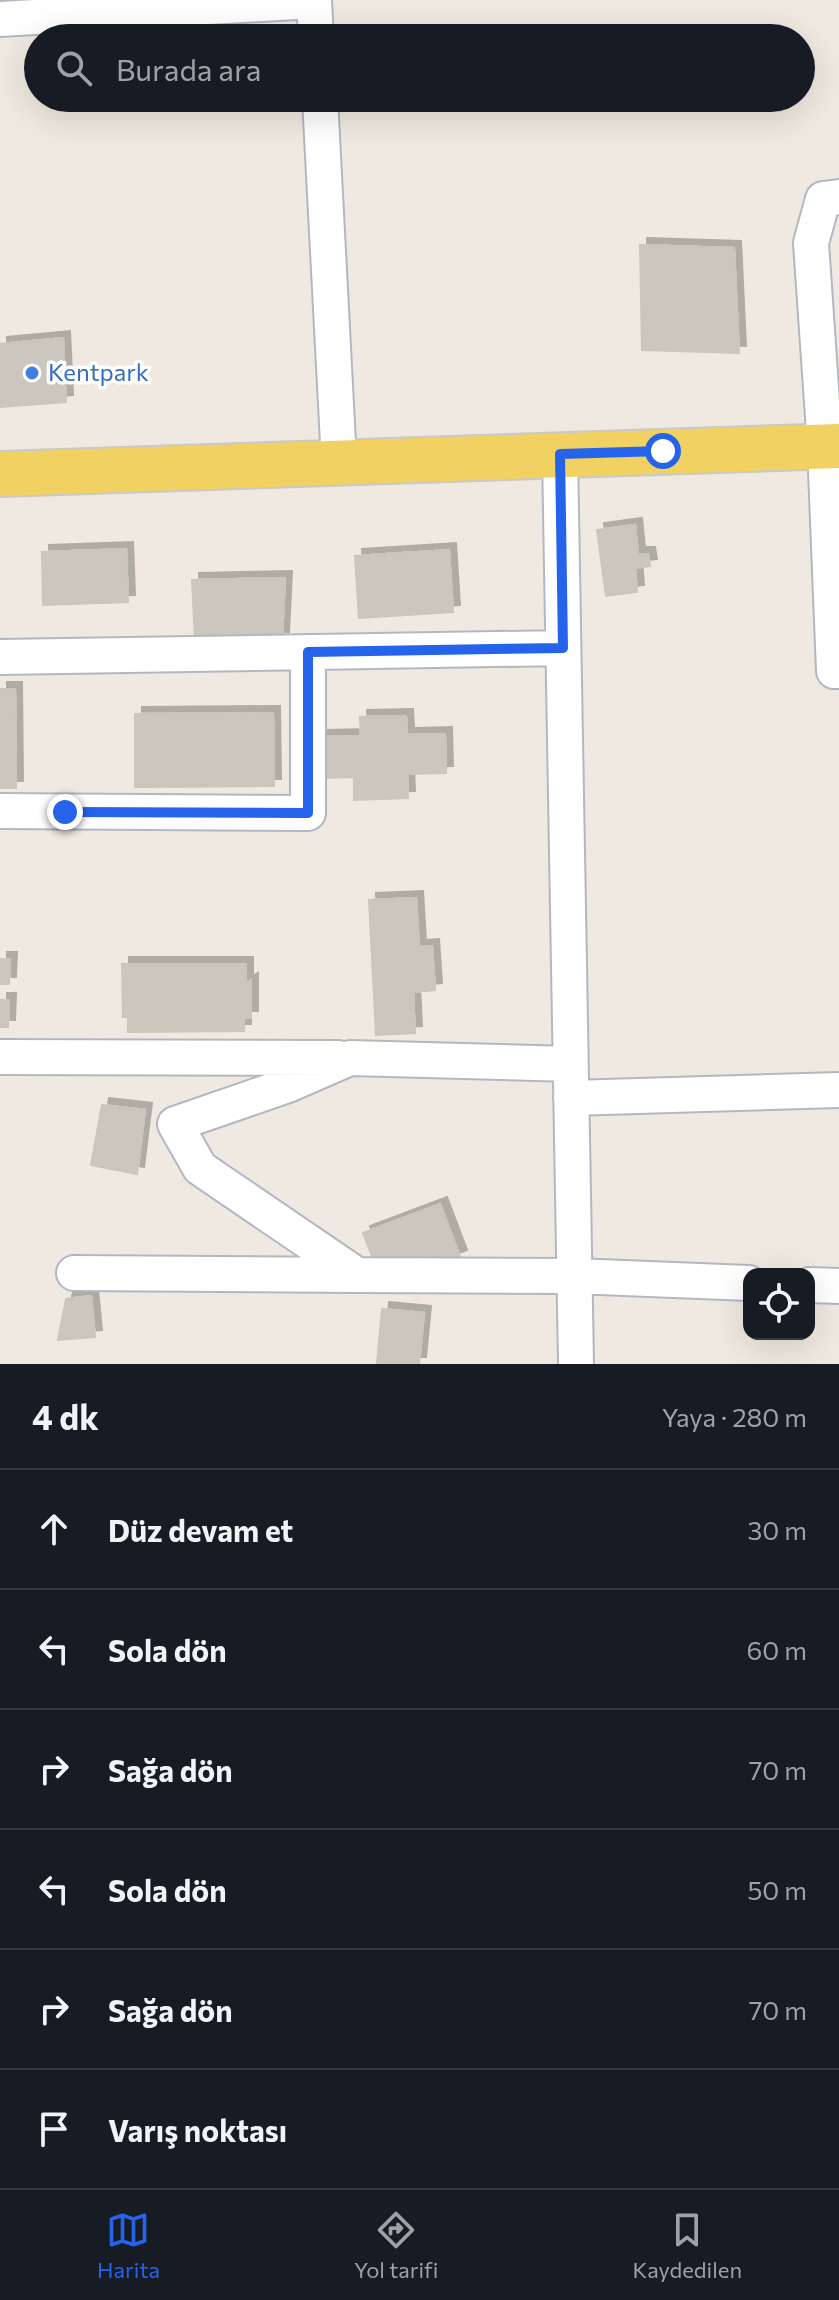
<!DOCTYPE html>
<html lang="tr">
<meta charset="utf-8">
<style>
:root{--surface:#171b24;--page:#242831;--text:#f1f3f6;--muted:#9ea1a6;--line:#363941;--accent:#2563eb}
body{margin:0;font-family:Commissioner,sans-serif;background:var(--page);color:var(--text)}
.controls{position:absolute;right:24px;bottom:24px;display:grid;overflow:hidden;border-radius:16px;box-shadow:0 8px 32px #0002}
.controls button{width:72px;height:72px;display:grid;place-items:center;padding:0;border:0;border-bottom:2px solid var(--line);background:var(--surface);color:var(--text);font:40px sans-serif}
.stop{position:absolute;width:24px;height:24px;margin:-18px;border:6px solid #2563eb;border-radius:50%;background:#fff}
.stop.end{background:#2563eb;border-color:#fff;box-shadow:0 2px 8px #0008}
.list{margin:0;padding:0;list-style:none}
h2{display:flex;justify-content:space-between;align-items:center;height:104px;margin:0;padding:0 32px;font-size:34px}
h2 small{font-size:26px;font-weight:400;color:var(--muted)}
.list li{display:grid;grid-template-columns:52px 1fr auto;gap:24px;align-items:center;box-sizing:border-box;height:120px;padding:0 32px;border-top:2px solid var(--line)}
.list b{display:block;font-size:30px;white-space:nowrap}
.list em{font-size:26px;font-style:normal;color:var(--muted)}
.icon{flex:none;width:44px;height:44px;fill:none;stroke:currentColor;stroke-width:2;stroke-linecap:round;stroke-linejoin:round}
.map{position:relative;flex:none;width:839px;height:1364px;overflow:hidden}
.search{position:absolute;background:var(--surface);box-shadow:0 8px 32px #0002;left:24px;right:24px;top:24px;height:88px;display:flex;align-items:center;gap:20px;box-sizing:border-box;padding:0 28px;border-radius:44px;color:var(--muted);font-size:30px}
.sheet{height:824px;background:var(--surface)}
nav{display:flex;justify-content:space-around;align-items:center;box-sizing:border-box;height:112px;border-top:2px solid var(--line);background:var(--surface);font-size:22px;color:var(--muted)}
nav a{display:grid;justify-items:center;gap:4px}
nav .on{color:var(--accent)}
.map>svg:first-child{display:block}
.building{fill:#cbc7bf;stroke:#cbc5ba;stroke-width:2;filter:url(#shadow)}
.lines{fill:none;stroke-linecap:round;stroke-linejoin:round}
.minor-casing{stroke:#b4b7c1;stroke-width:38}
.major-casing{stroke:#c9c9c9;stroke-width:48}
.minor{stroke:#fff;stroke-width:34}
.major{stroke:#f2d163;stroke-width:44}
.route{stroke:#2563eb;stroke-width:10}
.shop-dot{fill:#3f7fe0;stroke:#fff;stroke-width:3}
.labels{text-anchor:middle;stroke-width:7;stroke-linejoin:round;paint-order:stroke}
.shop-label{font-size:24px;fill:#366cbe;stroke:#fff;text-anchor:start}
</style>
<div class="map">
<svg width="839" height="1364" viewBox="0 0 839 1364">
<defs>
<filter id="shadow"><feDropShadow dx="7" dy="-7" stdDeviation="0" flood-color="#0004"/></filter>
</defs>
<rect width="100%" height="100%" fill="#efe9e1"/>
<path class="building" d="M640,245L734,248L739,353L642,350Z
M63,338L66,402L0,407V344Z
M635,525L638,554H648L650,566L635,568L637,592L606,596L597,530Z
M126,549L128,602L43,605L42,552Z
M449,550L453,612L359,618L355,556Z
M285,578L282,639L195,642L192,580Z
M0,689H15L16,788H0Z
M273,713L274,786L135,787V714Z
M406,716L407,735L445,734L446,773L407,774L408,798L354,800V777L321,778L320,737L361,736L360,717Z
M416,898L419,947L432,946L435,990L413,992L415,1033L376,1035L369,900Z
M0,959H10L9,984H0Z
M122,964H246V983L251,980V1018H244V1031L128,1032V1017H123Z
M0,1000H9L8,1027H0Z
M102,1105L145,1110L137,1174L91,1165Z
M440,1204L460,1257L384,1286L363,1233Z
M91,1296L95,1337L58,1340L66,1299Z
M382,1309L424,1313L419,1364H377Z"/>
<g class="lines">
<defs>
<path id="minor" d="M314,0L316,38
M0,19L314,1
M320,98L339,462
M839,197L823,199L811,243L825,446L834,671H839
M560,454L576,1364
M0,657L563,648
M0,811L308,813V652
M0,1057L338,1058
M571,1098L839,1090
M74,1273L357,1275L200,1168L175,1124L288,1085L350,1058L570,1064
M357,1275L574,1276L749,1283
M809,1285L839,1286"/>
<path id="major" d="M0,474L839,446"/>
</defs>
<use href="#minor" class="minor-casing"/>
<use href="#major" class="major-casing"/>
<use href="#minor" class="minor"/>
<use href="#major" class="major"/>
</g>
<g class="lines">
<path class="route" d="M65,812L308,813V652L563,648L560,454L663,451"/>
</g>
<circle class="shop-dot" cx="32" cy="373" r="8"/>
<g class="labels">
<g class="shop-label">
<text x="48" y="381">Kentpark</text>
</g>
</g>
</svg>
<div class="controls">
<button><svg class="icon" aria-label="locate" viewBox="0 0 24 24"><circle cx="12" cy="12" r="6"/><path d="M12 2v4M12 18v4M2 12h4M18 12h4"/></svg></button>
</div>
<div class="stop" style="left:663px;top:451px"></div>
<div class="stop end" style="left:65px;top:812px"></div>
<div class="search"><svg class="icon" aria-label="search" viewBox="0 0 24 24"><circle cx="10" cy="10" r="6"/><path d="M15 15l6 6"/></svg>Burada ara</div>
</div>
<section class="sheet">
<h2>4 dk<small>Yaya · 280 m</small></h2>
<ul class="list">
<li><svg class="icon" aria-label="ahead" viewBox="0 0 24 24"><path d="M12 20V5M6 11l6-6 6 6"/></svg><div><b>Düz devam et</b></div><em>30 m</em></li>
<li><svg class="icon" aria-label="left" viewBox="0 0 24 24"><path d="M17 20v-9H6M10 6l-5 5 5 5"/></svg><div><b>Sola dön</b></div><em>60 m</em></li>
<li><svg class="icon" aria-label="right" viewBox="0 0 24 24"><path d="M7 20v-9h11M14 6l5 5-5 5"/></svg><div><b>Sağa dön</b></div><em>70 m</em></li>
<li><svg class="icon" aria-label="left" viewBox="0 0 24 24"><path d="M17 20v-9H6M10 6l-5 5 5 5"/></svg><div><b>Sola dön</b></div><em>50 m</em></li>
<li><svg class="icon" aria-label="right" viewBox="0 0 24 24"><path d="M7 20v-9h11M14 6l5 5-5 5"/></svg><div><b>Sağa dön</b></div><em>70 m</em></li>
<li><svg class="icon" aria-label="arrive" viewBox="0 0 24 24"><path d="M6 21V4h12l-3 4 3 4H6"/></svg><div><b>Varış noktası</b></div></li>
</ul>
</section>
<nav>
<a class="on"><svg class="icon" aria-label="map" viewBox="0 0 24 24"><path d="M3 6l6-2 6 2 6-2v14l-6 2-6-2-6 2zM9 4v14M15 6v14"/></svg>Harita</a>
<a><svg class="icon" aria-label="directions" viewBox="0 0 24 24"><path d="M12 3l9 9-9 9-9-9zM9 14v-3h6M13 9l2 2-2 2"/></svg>Yol tarifi</a>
<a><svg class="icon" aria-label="saved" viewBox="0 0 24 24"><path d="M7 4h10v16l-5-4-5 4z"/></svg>Kaydedilen</a>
</nav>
